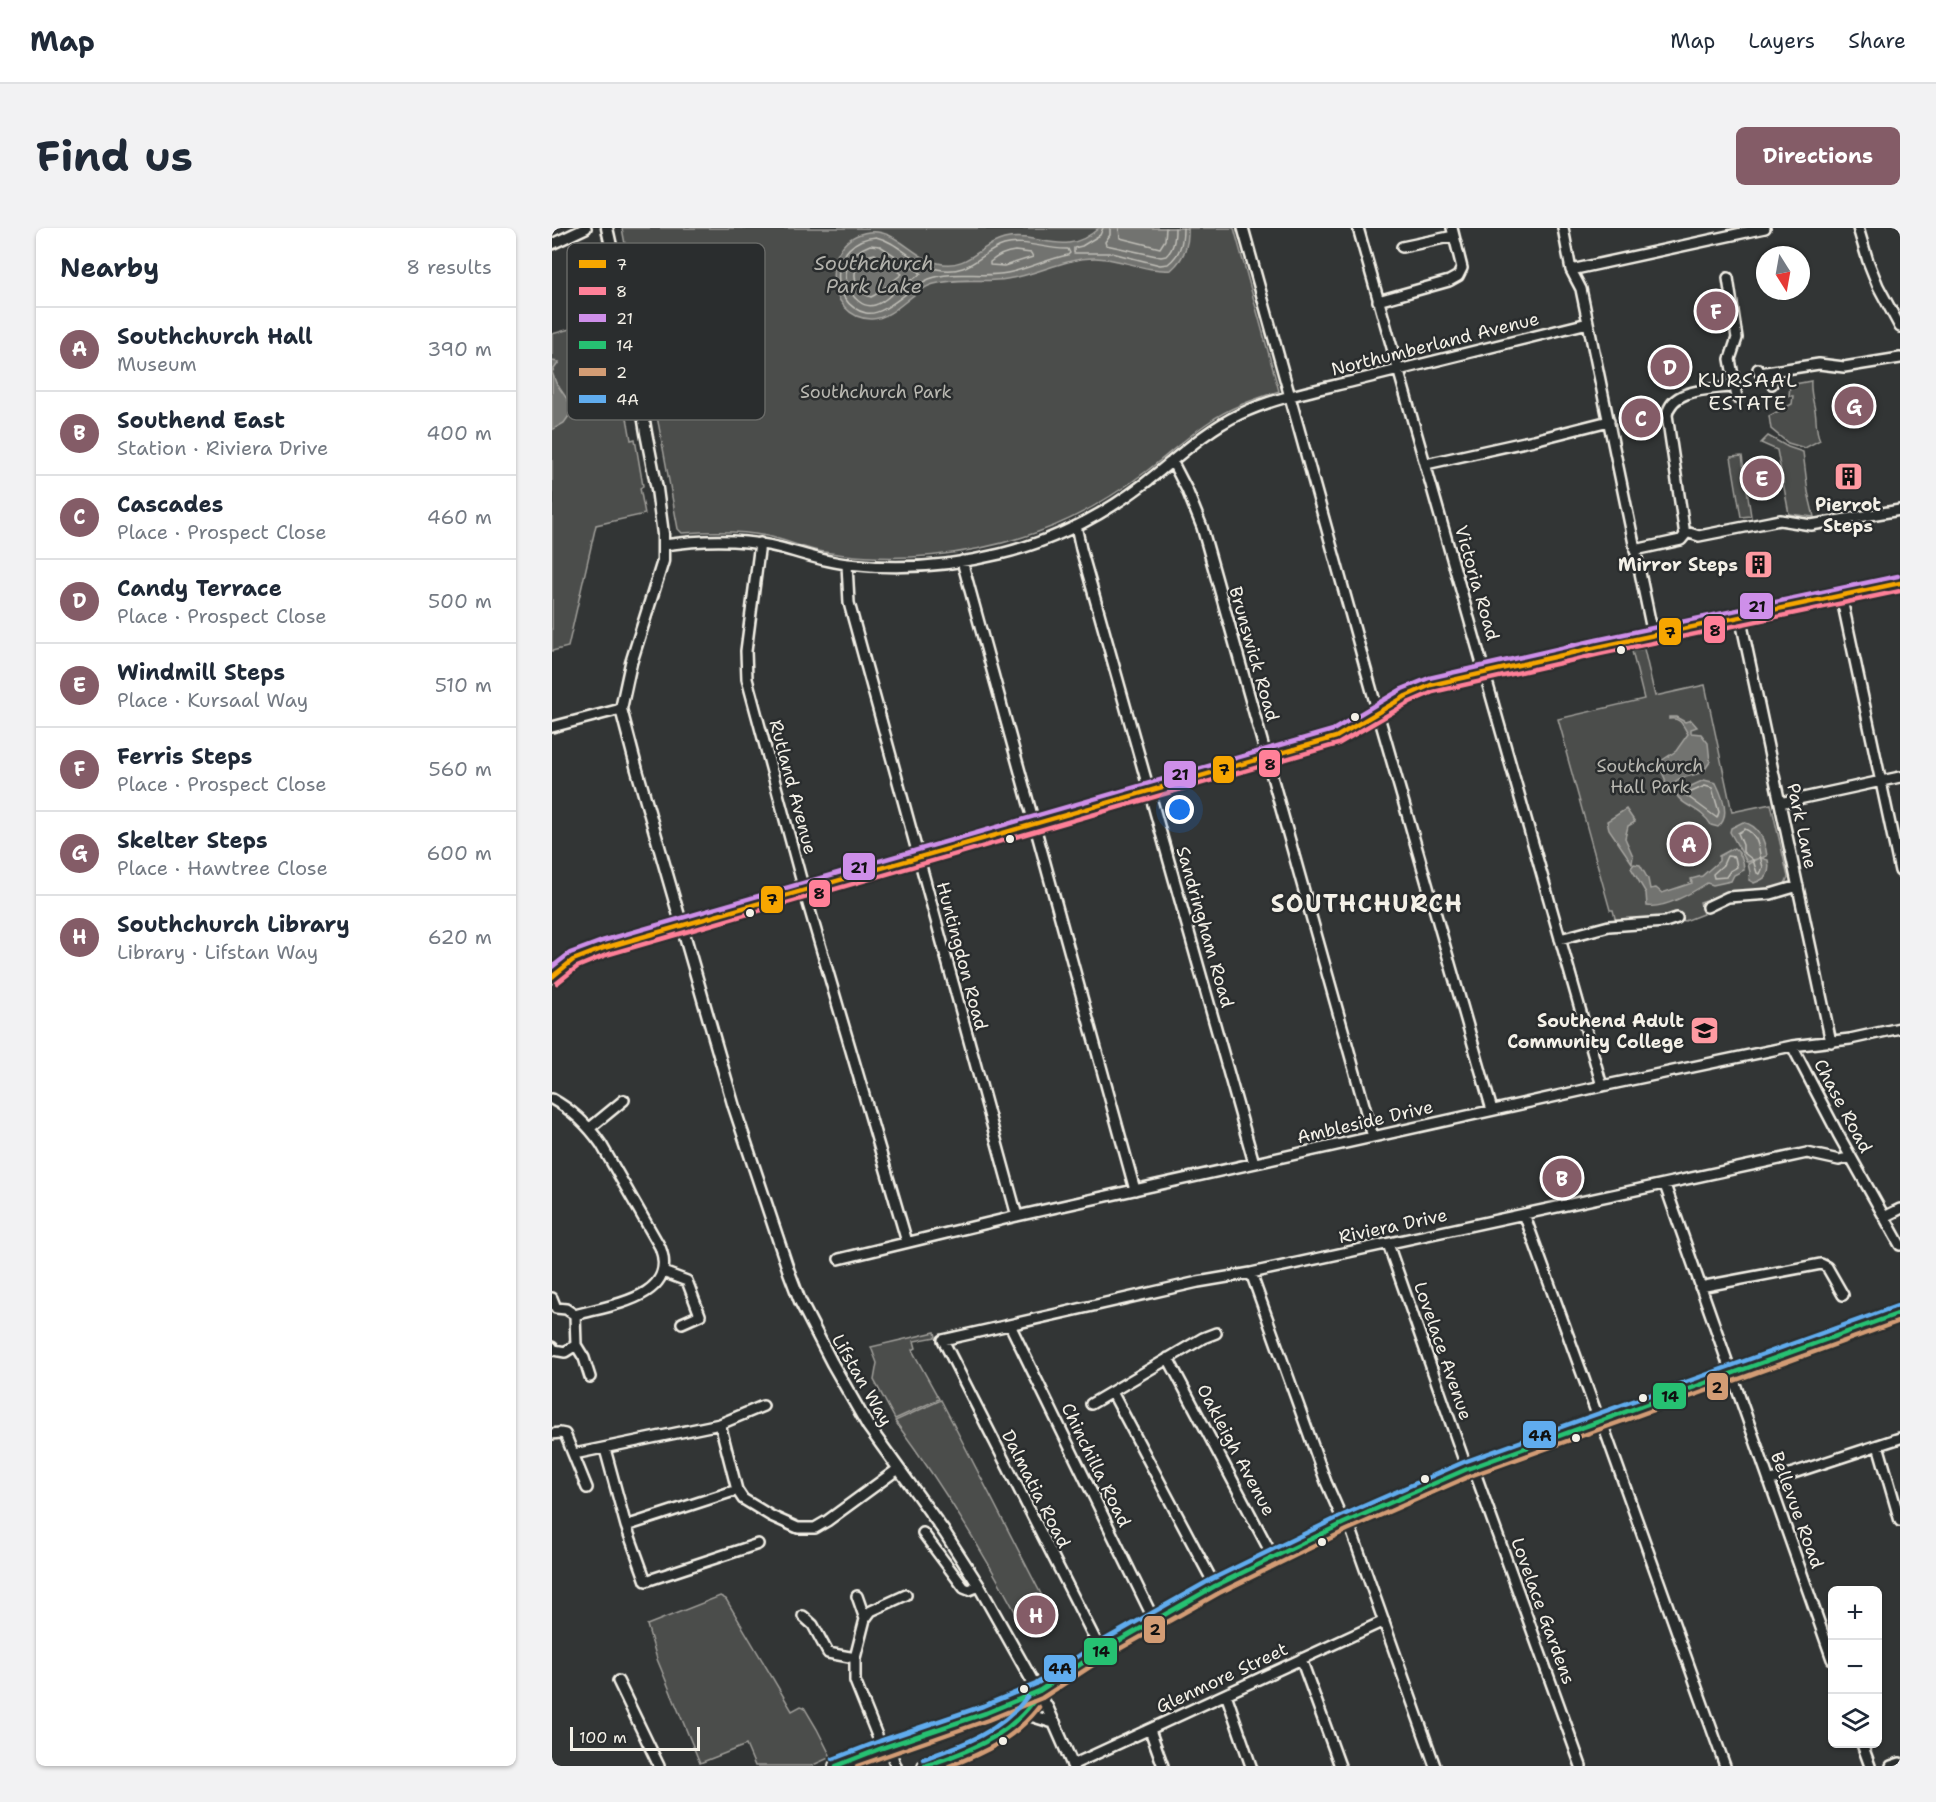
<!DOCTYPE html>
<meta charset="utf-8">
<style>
:root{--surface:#fff;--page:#f2f2f3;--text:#1f2937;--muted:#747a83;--line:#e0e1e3;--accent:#845c67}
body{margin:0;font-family:"Shantell Sans",sans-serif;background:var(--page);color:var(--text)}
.controls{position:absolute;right:18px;bottom:18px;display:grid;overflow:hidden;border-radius:9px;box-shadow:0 2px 4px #0004}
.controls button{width:54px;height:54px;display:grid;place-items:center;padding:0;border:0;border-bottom:2px solid var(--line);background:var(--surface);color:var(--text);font:30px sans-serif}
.compass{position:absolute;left:1204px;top:18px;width:54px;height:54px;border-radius:50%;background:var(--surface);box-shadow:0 2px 4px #0004;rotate:169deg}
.scale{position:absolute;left:18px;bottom:15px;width:130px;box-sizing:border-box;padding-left:6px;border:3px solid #f4f1e8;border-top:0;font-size:16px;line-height:21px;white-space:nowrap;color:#f4f1e8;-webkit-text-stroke:4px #2a2d2e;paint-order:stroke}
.you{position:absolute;left:628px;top:582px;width:21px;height:21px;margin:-15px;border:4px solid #fff;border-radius:50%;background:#1a73e8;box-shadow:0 0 0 9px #1a73e833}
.badge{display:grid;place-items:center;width:39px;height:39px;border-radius:50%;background:var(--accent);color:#fff;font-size:20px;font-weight:700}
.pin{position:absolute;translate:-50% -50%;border:3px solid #fff;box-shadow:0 2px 6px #0006}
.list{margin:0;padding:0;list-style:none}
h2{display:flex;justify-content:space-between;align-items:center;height:78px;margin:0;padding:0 24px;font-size:26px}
h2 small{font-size:20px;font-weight:400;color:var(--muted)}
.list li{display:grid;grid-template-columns:39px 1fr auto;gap:18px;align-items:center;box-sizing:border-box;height:84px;padding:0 24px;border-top:2px solid var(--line)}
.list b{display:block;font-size:22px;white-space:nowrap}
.list p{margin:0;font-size:20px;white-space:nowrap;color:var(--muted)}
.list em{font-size:20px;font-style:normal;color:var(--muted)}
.icon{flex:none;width:33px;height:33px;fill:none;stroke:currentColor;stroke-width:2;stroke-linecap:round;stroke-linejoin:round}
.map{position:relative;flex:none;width:1348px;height:1538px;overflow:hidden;border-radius:9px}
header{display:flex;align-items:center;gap:36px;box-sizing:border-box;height:84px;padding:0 30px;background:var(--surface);border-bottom:2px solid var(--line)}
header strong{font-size:28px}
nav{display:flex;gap:33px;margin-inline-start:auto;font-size:21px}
.intro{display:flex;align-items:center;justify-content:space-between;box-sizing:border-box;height:144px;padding:0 36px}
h1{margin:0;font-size:42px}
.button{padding:15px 27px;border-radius:9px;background:var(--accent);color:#fff;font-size:21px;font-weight:700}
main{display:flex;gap:36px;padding:0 36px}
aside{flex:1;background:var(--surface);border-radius:9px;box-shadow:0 2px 4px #0004}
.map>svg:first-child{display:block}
.green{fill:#4b4d4c;stroke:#a09f9a;stroke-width:1.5}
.water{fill:#727370;stroke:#a6a5a0;stroke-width:1.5}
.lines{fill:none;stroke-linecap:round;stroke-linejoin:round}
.shore{stroke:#c0bfb8;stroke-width:1.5}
.minor-casing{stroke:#f4f1e8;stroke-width:14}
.tertiary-casing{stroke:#f4f1e8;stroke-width:15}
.primary-casing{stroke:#f4f1e8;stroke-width:18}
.minor{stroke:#2a2d2e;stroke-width:9}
.tertiary{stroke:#2a2d2e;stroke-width:10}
.primary{stroke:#2a2d2e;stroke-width:14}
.bus-1-casing{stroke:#2a2d2e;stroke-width:9}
.bus-2-casing{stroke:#2a2d2e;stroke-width:9}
.bus-3-casing{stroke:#2a2d2e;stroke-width:9}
.bus-4-casing{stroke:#2a2d2e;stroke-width:9}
.bus-5-casing{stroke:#2a2d2e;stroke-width:9}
.bus-6-casing{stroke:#2a2d2e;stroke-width:9}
.bus-1{stroke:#f7a600;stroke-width:4.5}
.bus-2{stroke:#ff8098;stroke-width:4.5}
.bus-3{stroke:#ce8fe9;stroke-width:4.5}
.bus-4{stroke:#26c172;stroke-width:4.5}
.bus-5{stroke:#d39c74;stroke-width:4.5}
.bus-6{stroke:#60acee;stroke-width:4.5}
.bus-dot{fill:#f4f1e8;stroke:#2a2d2e;stroke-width:2}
.labels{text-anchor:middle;stroke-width:5;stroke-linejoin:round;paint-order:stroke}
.street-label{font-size:18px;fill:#f4f1e8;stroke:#2a2d2e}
.park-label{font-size:18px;fill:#b9b8b1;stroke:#2a2d2e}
.poi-label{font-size:18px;font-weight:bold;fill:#f4f1e8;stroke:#2a2d2e;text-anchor:end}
.water-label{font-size:20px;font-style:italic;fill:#b3b2ac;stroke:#2a2d2e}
.neighbourhood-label{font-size:20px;letter-spacing:1.5px;fill:#f4f1e8;stroke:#2a2d2e}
.district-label{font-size:24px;font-weight:bold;letter-spacing:1.5px;fill:#f4f1e8;stroke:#2a2d2e}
.key{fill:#2a2d2e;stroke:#676866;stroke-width:1.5}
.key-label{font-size:16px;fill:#f4f1e8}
.line-badge{stroke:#2a2d2e;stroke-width:2}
.pale-badge-label{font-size:16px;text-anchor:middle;font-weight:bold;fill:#111}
</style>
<header>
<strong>Map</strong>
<nav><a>Map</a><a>Layers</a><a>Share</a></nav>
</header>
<div class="intro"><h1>Find us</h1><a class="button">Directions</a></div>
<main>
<aside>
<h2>Nearby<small>8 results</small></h2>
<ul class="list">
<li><span class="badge">A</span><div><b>Southchurch Hall</b><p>Museum</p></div><em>390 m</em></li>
<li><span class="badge">B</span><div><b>Southend East</b><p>Station · Riviera Drive</p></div><em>400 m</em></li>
<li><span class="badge">C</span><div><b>Cascades</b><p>Place · Prospect Close</p></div><em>460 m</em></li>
<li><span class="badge">D</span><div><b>Candy Terrace</b><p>Place · Prospect Close</p></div><em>500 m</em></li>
<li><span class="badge">E</span><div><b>Windmill Steps</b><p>Place · Kursaal Way</p></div><em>510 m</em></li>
<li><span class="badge">F</span><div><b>Ferris Steps</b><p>Place · Prospect Close</p></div><em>560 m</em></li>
<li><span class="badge">G</span><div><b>Skelter Steps</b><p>Place · Hawtree Close</p></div><em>600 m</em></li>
<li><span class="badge">H</span><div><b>Southchurch Library</b><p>Library · Lifstan Way</p></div><em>620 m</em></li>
</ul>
</aside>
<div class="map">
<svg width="1348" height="1538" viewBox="0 0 1348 1538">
<rect width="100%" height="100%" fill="#323535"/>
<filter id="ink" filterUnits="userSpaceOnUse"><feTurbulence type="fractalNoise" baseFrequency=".0167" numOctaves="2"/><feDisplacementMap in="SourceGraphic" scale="12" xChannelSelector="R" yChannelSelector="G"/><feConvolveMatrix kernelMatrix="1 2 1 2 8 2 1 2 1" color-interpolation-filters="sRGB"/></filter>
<g filter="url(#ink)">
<path class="green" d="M70,0H682L727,163C703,171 678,179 657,194C636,208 617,226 596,242C563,267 526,290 486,304C418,328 343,336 272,324C253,321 235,312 215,308C187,302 158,303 130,305L126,301Z
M57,90L79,212L83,211L91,258L88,260L93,286L44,297L16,419L0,423V106Z
M1259,153C1258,164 1261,172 1263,182C1265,193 1263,202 1268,212L1253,220L1236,215L1219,201L1217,188L1240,176L1241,168H1237L1238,157Z
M1216,208L1236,219L1251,224L1256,264L1262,289L1237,286L1225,222L1209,215Z
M1190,228L1199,288L1189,289L1179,229Z
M1092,421L1103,468L1153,457L1180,584L1219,576L1236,649L1232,658L1176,665L1148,674L1151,686L1133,693L1130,692L1127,686L1110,692L1064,694L1061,682H1058L1014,524L1015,523L1006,491L1092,471L1080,423Z
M383,1104L384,1109L362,1113L364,1120L360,1122L387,1171L343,1191L322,1152L325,1135L319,1119Z
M389,1172L492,1372L465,1387C429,1320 388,1254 343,1193Z
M168,1368L174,1371L240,1483L249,1478L252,1479L265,1501L279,1529L259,1538H203L194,1517L148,1535L105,1431L95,1397Z"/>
<path class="water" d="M547,0H636C637,17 632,31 619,42C593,44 569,30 543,30C512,30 485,47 455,51C431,55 406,49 382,56C360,62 342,91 320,91C273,92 265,11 317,4C343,0 361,30 386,35C416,42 427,17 452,11C488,3 511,32 547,0Z
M0,133L7,134L0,144L4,155L22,181L12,195L0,202Z
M1117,489H1124L1133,494L1139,492L1145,499L1139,501V505L1149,506L1156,515L1158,534L1151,544L1127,551L1114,560L1113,551L1106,535L1124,523L1136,506C1131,498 1129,489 1117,491Z
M1152,552L1164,555C1170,567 1179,589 1166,599L1159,597C1150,580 1128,578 1124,565Z
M1074,581L1083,594L1076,598L1073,610L1081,628L1080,635L1057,601L1055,593Z
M1191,594C1208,598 1213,613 1215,628L1209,630L1216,632C1219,646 1214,651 1202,655L1197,652L1198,644L1196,636L1208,630L1195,634L1178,604L1179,600Z
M1182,620C1189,625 1192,634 1192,642L1182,647L1179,653L1161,657L1155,655C1140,665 1112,681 1095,678L1094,665L1079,640L1082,636L1088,637L1096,651L1098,661L1104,660L1110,665L1140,655L1139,651L1150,648L1167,633V628Z"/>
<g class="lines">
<path class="shore" d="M551,0L548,7L530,18L522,20V25H560L608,37L616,36C628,27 631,15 631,0
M558,0V7L553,14L554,17L609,29L614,28C622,21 623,11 623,0
M567,0L568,10L608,20L613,12L614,0
M324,9C346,14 362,36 385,41C418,48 427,25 452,17C472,11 495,22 516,21L518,25L516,27C495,31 476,41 455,45C430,50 401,42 377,51C359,58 333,89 314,85C275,76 277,12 324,9Z
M318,17L328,18L369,45C363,51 353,56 346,61C339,66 332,75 323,77C300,84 274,34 318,17Z
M463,23L479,25L481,29L452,38L438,37V34C445,28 453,24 463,23Z
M323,26L350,46L323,67L319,69C296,60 298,30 323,26Z
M1153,558L1160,560L1167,584L1165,590L1135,568L1137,565Z
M1193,601C1209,608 1206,625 1211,639L1208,646L1205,645L1201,632L1191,624V617L1186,605Z
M1175,628L1183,629L1185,639L1178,643L1174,649L1162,650L1161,646L1171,637Z"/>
<defs>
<path id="minor" d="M691,0L826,485L940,882
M806,0L1050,858
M1011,0L1019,42L1029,61L1101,407
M1306,0L1316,33L1326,58L1348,99
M0,16L34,0
M850,19L902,8
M1019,42L1213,0
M1176,50L1185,110L1178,131L1185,170
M826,73L897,53L906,48L910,40L900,0
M1206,141L1208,145L1267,136L1292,139L1348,130
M1218,144L1220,156
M620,233L635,262L650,299L821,909
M874,236L982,212L1057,193
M524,298L529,321L702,935
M1134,304L1147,308L1228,292L1259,297L1348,282
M208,315L194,423L195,451L252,662L355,1014
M112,317C152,311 190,310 229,320C252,326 273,334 296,336C346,342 399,338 448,326C501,313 550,288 593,255C624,231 652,203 688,186C724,169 764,162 802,153C880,133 958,114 1036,95
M1083,322L1129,312L1133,307L1115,187C1120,159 1161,162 1183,158
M410,333L583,962
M295,336L297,375L465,988
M1289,367L1348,643
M1188,388L1279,814
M0,499L69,481
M1228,575L1348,549
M1155,679L1176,669L1219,666L1246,658
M1008,711L1057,698L1113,694L1125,690
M1240,818L1286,906L1348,1017
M0,871C20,882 36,897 49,916L108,1019C128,1070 57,1077 23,1087L14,1081L4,1080L0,1070
M38,900L72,872
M1113,957L1280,1431
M972,986L1044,1184L1052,1200L1173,1538
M1332,989L1348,981
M836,1016L915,1241
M287,1031L465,988L1050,858L1240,818L1298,811L1348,800
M111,1044L135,1053L148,1087L130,1095
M699,1045L774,1254L792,1295
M1148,1059L1269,1036L1275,1039L1291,1067
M458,1097L602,1392
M24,1117L32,1130L38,1149
M0,1119L2,1122L13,1124L24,1117L23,1087
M616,1130L721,1329
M560,1164L663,1358
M539,1176L651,1110L664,1105
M168,1196L185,1262L191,1271L219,1288L246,1300H263L275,1293L346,1241
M0,1206L8,1205L13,1206L35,1260
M1326,1217L1348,1293
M53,1221L74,1298L94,1353L206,1316
M22,1226L168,1196L211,1178
M921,1239L1029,1538
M1217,1253L1348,1210
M796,1293L883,1538
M74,1298L185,1262
M371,1305L412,1360L417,1362L427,1358
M305,1368L313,1391
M251,1388L261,1397L276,1425L303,1430
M549,1423L391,1112L646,1054L699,1045L1255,925L1287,932L1299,929
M749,1431L788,1538
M66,1453L107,1538
M674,1466L699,1538
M598,1502L611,1538
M1310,1516L1318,1538
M336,1518L344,1538
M330,1520L303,1453V1430L313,1391L319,1383L354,1367
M520,1537L832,1393
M1339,1538L1348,1535"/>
<path id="tertiary" d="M55,0L75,90L94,205L105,261L111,306V333L79,435L69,481L85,542L182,879L237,1044L248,1073L280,1135L316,1198L393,1305L427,1358L496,1481L521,1538
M0,749L21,732L52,720L784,509C817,494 844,468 879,457L1046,419L1348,355
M467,1489L477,1487L503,1495"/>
<path id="primary" d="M284,1538L330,1520L434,1485L487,1463L549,1423L663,1358L792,1295L915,1241L1348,1085
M373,1538C422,1522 458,1511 487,1463"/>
</defs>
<use href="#minor" class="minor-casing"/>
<use href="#tertiary" class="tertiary-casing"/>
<use href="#primary" class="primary-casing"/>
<use href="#minor" class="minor"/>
<use href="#tertiary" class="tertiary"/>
<use href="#primary" class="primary"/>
<defs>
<path id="bus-1" d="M0,749L21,732L52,720L784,509L854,468L879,457L1046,419L1348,355"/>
<path id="bus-2" d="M5,755L25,739L54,727L786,516L858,474L881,464L1048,426L1348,363"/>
<path id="bus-3" d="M0,739L18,725L50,713L781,502L850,461L877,450L1044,412L1346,348"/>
<path id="bus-4" d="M284,1538L330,1520L434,1485L487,1463L549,1423L663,1358L792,1295L915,1241L1348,1085
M373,1538C415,1524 454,1510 481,1474"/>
<path id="bus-5" d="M305,1538L436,1492L490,1470L553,1429L667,1365L795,1302L918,1248L1348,1093
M397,1538C433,1525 463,1510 487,1479"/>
<path id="bus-6" d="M281,1531L328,1513L431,1478L484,1456L545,1416L660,1351L789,1288L912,1234L1345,1078
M371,1531C411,1517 449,1504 475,1469"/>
</defs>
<use href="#bus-1" class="bus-1-casing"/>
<use href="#bus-2" class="bus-2-casing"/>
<use href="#bus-3" class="bus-3-casing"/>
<use href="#bus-4" class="bus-4-casing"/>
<use href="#bus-5" class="bus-5-casing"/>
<use href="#bus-6" class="bus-6-casing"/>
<use href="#bus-1" class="bus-1"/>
<use href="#bus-2" class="bus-2"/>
<use href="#bus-3" class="bus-3"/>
<use href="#bus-4" class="bus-4"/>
<use href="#bus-5" class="bus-5"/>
<use href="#bus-6" class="bus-6"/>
</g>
</g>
<defs>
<symbol id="building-square" viewBox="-11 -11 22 22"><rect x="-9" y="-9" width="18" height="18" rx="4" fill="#ff9aa2" stroke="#2a2d2e"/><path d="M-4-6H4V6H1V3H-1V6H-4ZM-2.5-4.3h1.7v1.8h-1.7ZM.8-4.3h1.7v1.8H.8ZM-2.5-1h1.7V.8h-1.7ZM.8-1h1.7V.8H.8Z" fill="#111"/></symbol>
<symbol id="university-square" viewBox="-11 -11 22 22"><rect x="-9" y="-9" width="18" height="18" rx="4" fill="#ff9aa2" stroke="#2a2d2e"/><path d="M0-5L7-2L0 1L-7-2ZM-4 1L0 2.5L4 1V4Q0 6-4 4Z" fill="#111"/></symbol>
</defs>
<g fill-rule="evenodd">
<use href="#building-square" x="1280" y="232" width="33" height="33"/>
<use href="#building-square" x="1190" y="320" width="33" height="33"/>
<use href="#university-square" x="1136" y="786" width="33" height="33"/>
</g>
<g class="bus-dot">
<circle cx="1069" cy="422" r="5"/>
<circle cx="803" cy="489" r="5"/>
<circle cx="458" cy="611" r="5"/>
<circle cx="198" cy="685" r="5"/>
<circle cx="1091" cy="1170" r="5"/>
<circle cx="1024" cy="1210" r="5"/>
<circle cx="873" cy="1251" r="5"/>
<circle cx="770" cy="1314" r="5"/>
<circle cx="472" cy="1461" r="5"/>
<circle cx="451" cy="1513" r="5"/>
</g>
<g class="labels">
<g class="street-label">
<text transform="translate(883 116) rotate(-14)" y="6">Northumberland Avenue</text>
<text transform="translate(925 355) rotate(74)" y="6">Victoria Road</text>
<text transform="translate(702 426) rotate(74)" y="6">Brunswick Road</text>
<text transform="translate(241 559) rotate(75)" y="6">Rutland Avenue</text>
<text transform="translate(1250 598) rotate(78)" y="6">Park Lane</text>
<text transform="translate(653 699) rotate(74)" y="6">Sandringham Road</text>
<text transform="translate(410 728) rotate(75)" y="6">Huntingdon Road</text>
<text transform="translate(1291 878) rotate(62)" y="6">Chase Road</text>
<text transform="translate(813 894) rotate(-13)" y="6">Ambleside Drive</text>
<text transform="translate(841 998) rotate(-12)" y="6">Riviera Drive</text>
<text transform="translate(891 1123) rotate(71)" y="6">Lovelace Avenue</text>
<text transform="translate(310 1152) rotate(60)" y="6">Lifstan Way</text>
<text transform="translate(684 1222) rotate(62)" y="6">Oakleigh Avenue</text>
<text transform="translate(544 1237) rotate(64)" y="6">Chinchilla Road</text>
<text transform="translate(484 1261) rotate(63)" y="6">Dalmatia Road</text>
<text transform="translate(1245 1282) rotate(70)" y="6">Bellevue Road</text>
<text transform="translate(991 1383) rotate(70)" y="6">Lovelace Gardens</text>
<text transform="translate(670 1450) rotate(-25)" y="6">Glenmore Street</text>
</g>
<g class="park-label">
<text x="324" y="170">Southchurch Park</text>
<text x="1098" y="544">Southchurch<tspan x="1098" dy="21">Hall Park</tspan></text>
</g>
<g class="poi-label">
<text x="1296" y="283" text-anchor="middle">Pierrot<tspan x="1296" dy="21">Steps</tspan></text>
<text x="1186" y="343">Mirror Steps</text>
<text x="1132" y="799">Southend Adult<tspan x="1132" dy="21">Community College</tspan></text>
</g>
<g class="water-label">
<text x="322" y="42">Southchurch<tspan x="322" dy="23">Park Lake</tspan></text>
</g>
<g class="neighbourhood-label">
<text x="1196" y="159">KURSAAL<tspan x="1196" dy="23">ESTATE</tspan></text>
</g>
<g class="district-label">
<text x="815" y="684">SOUTHCHURCH</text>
</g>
</g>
<rect x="15" y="15" width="198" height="177" rx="9" class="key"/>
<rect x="27" y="32" width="27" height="8" fill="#f7a600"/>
<rect x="27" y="59" width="27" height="8" fill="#ff8098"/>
<rect x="27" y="86" width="27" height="8" fill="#ce8fe9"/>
<rect x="27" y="113" width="27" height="8" fill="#26c172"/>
<rect x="27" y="140" width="27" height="8" fill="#d39c74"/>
<rect x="27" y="167" width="27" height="8" fill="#60acee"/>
<g class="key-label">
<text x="64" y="42">7</text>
<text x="64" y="69">8</text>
<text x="64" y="96">21</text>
<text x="64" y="123">14</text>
<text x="64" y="150">2</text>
<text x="64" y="177">4A</text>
</g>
<g class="line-badge">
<rect x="1187" y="364" width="35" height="28" rx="6" fill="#ce8fe9"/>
<rect x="1151" y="387" width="23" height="29" rx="6" fill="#ff8098"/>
<rect x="1106" y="389" width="24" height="29" rx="6" fill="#f7a600"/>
<rect x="706" y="521" width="23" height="29" rx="6" fill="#ff8098"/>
<rect x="660" y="527" width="23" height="29" rx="6" fill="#f7a600"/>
<rect x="611" y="532" width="34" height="29" rx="6" fill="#ce8fe9"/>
<rect x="290" y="624" width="34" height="29" rx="6" fill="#ce8fe9"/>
<rect x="256" y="651" width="23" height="29" rx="6" fill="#ff8098"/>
<rect x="208" y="657" width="24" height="29" rx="6" fill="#f7a600"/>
<rect x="1154" y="1144" width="23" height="29" rx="6" fill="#d39c74"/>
<rect x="1100" y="1154" width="35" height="28" rx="6" fill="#26c172"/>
<rect x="970" y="1192" width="35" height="29" rx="6" fill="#60acee"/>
<rect x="591" y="1387" width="23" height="29" rx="6" fill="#d39c74"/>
<rect x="531" y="1409" width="35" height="29" rx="6" fill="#26c172"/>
<rect x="491" y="1426" width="34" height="29" rx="6" fill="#60acee"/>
</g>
<g class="pale-badge-label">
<text x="1205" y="384">21</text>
<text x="1163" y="408">8</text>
<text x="1118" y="410">7</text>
<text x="718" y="542">8</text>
<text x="672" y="547">7</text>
<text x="628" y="552">21</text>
<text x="307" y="645">21</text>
<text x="267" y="671">8</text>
<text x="220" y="677">7</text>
<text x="1165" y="1165">2</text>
<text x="1118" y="1174">14</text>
<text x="988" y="1213">4A</text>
<text x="603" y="1407">2</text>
<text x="549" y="1429">14</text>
<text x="508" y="1446">4A</text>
</g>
</svg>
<div class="controls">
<button>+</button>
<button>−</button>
<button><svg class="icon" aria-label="layers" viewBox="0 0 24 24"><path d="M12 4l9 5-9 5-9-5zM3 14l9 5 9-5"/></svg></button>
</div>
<svg class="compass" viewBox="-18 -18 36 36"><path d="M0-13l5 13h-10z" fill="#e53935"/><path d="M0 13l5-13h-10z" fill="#747a83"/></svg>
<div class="scale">100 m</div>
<div class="you"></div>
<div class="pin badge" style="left:1137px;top:616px">A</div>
<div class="pin badge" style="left:1010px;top:950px">B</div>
<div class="pin badge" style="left:1089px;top:190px">C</div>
<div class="pin badge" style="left:1118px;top:139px">D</div>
<div class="pin badge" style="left:1210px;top:250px">E</div>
<div class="pin badge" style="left:1164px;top:83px">F</div>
<div class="pin badge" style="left:1302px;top:178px">G</div>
<div class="pin badge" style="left:484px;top:1387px">H</div>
</div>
</main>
